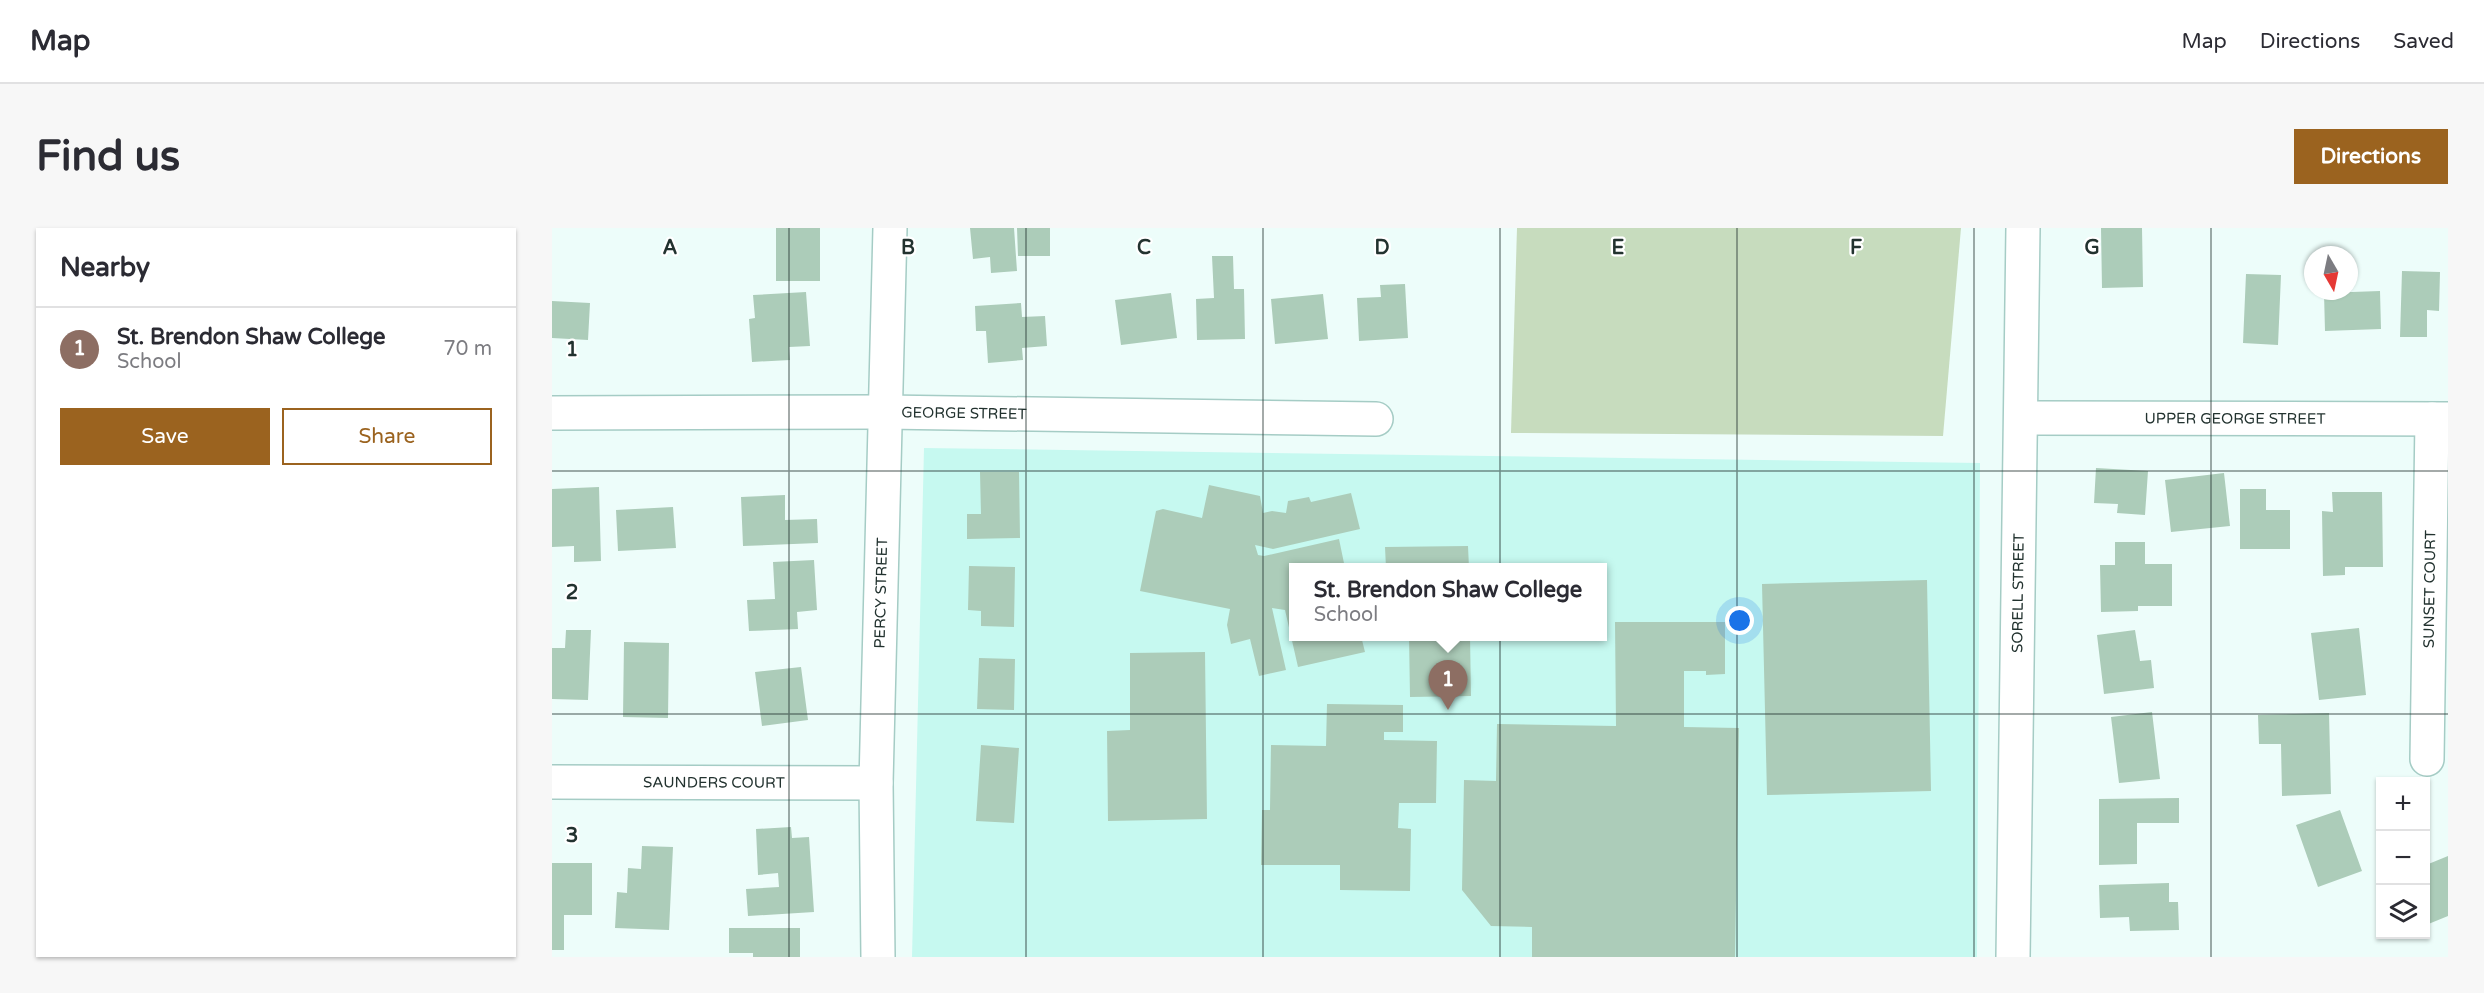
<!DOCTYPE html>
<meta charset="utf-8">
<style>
:root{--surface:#fff;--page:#f7f7f7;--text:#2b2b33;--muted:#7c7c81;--line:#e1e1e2;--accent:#9b631f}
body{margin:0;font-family:"Varela Round",sans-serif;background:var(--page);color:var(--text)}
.controls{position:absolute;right:18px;bottom:18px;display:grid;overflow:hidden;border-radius:0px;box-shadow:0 2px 4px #0004}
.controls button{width:54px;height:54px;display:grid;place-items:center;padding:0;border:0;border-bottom:2px solid var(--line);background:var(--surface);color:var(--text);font:30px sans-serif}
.compass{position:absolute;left:1752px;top:18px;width:54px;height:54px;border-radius:50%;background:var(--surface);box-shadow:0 2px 4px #0004;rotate:171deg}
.you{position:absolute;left:1188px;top:393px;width:21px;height:21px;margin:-15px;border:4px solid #fff;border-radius:50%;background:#1a73e8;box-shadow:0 0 0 9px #1a73e833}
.badge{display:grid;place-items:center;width:39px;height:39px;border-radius:50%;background:var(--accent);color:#fff;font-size:20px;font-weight:700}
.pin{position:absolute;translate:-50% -50px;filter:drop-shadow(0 2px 3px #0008)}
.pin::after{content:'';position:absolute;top:32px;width:21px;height:18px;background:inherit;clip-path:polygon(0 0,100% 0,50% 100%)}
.popup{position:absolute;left:737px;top:335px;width:318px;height:78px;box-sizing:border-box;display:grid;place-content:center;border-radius:0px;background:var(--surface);filter:drop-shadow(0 2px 4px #0005);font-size:20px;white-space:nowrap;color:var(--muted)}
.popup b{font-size:22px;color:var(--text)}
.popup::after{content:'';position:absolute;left:50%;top:100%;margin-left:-12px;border:12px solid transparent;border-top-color:var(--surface)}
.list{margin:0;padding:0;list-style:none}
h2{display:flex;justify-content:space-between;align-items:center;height:78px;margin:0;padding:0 24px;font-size:26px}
h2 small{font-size:20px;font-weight:400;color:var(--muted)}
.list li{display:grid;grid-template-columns:39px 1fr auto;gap:18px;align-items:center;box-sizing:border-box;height:84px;padding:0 24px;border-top:2px solid var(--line)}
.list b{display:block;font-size:22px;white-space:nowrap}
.list p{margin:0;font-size:20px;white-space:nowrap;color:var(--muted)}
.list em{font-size:20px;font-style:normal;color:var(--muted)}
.actions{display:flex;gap:12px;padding:18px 24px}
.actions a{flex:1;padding:14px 0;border:2px solid var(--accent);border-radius:0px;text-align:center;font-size:21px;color:var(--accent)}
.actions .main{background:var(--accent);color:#fff}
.icon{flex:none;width:33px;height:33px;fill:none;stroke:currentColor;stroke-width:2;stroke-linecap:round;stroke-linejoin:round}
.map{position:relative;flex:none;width:1896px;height:729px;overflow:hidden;border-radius:0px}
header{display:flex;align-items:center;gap:36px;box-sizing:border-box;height:84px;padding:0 30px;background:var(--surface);border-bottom:2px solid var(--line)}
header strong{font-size:28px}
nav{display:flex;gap:33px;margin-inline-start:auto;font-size:21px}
.intro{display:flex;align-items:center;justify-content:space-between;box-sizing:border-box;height:144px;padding:0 36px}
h1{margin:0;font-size:42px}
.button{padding:15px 27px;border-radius:0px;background:var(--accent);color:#fff;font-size:21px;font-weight:700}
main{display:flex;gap:36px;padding:0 36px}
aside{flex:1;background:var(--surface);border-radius:0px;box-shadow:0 2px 4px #0004}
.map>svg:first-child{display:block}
.built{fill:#c6f9f0;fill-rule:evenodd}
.green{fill:#c7dcbe}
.building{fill:#acccb9}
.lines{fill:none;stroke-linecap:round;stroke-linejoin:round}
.street-casing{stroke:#a5ccc5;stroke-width:36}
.street{stroke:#fff;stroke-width:33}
.grid{fill:none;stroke:#22322f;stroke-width:1.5;stroke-opacity:0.55}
.labels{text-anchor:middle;stroke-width:4.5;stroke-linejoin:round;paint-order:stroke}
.street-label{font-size:15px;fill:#22322f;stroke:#fff}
.grid-label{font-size:20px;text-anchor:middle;font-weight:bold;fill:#22322f;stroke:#fff;stroke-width:4.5;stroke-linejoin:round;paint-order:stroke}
</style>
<header>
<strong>Map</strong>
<nav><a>Map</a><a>Directions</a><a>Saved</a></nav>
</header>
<div class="intro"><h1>Find us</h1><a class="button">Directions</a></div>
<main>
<aside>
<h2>Nearby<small></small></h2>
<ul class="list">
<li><span class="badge" style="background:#8d6e63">1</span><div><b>St. Brendon Shaw College</b><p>School</p></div><em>70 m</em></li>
</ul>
<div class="actions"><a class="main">Save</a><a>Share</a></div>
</aside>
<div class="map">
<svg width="1896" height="729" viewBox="0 0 1896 729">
<rect width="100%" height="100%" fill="#edfdfa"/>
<path class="built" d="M372,220L1428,235L1425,729H360ZM742,340H1050V408H742Z"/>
<path class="green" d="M965,0H1409L1391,208L959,205Z"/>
<path class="building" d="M224,0H268V53H224Z
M418,0H462L465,43L439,45L438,29L421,31Z
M465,0H498V28H466Z
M1549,0H1590L1591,59L1550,60Z
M660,28H681L682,61H692L693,111L645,112L644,71L662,70Z
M1850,43L1888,44L1887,83L1875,82V109H1848Z
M1694,46L1729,47L1726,117L1691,115Z
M853,56L856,110L807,113L805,70L829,69L828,57Z
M1828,63L1829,101L1773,103L1772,65Z
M254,64L258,118L237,119L238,132L200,134L197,91L203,90L201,67Z
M619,65L625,110L569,117L563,72Z
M771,66L776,111L723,116L719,71Z
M0,73L38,75L36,112L0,110Z
M469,75L470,89L493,88L495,118L470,120L471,132L436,135L434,103H424L423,78Z
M1544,240L1596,243L1593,287L1565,285L1566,276L1542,275Z
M428,244H467L468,310L415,311V286H429Z
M1672,245L1678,298L1619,304L1613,252Z
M657,257L708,268L711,285L720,283L734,285L736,273L757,269L759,274L799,265L808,301L721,321L703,317L706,327L712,328L787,311L793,340H742V408H809L813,424L746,439L733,382L720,380L734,442L707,448L698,411L679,416L675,397L678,381L588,363L604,283L611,281L650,290Z
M47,259L49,333L22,334V318L0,319V261Z
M1688,261H1714V282H1738V321H1688Z
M1780,264H1830L1831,339H1793V347L1771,348L1770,283L1781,284Z
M233,267V292L265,291L266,315L191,318L189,269Z
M121,279L124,320L66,323L64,282Z
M1563,314H1593V336H1620V378H1586V383L1549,384L1548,337H1563Z
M916,318L917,340H834L833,319Z
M262,332L265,382L245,384L246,401L197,403L195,372L223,371L221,334Z
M417,338L463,339L462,399L429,398V383L416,382Z
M1375,352L1379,563L1215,567L1210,356Z
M1063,394H1173V446L1154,447V443H1132V499L1187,500L1183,729H980V699L939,698L910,662L912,552L944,553L945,496L1064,498Z
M1807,400L1814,467L1767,472L1759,405Z
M14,402H39L36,472L0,471V420H13Z
M1583,402L1588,433L1599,432L1602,460L1552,466L1545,407Z
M857,408H918L919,468L858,469Z
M72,414L117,415L116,490L71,489Z
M653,424L655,591L556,593L555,503L578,502V425Z
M427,430L463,431L462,482L425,481Z
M249,439L256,492L210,498L203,444Z
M775,476L851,477V504H832V512L885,513L884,575H847L846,600L859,601L858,663L788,662V637H709L710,582H718L719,517L774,518Z
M1600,484L1608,551L1567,555L1559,489Z
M1777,485L1779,566L1730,568L1729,516H1707L1706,487Z
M429,517L467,520L462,595L424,593Z
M1627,570V595H1585V636L1547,637V571Z
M1788,582L1810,643L1766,659L1744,597Z
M239,599L240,610L257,609L262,684L196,688L194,661L227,659L226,645L206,647L204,601Z
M90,618L121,619L117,702L63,700L65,664L75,665L76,640L89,641Z
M1896,628V688L1874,697V637Z
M0,635H40V687H12V722H0Z
M1617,655V674H1626L1627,702L1578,703L1577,689L1548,690L1547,657Z
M177,700H248V729H201V725H177Z"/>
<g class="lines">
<defs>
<g id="street">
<path id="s1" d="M0,185L333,184L824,191"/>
<path id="s2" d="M1470,190L1896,191"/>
<path id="s3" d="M1875,531L1880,191"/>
<path id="s4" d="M0,554L324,555"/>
<path id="s5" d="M326,729L324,555L338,0"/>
<path id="s6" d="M1461,729L1471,0"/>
</g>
</defs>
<use href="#street" class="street-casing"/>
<use href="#street" class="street"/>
</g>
<path class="grid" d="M237,0V729M474,0V729M711,0V729M948,0V729M1185,0V729M1422,0V729M1659,0V729M0,243H1896M0,486H1896"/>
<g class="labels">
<g class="street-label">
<text dy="5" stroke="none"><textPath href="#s1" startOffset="412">GEORGE STREET</textPath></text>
<text dy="5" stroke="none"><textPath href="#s2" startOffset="213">UPPER GEORGE STREET</textPath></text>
<text dy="5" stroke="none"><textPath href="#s3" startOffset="170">SUNSET COURT</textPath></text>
<text dy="5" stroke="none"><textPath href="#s5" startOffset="364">PERCY STREET</textPath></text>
<text dy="5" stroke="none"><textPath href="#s6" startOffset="364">SORELL STREET</textPath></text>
<text dy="5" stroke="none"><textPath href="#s4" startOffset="162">SAUNDERS COURT</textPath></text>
</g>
</g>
<g class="grid-label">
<text x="118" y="26">A</text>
<text x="356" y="26">B</text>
<text x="592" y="26">C</text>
<text x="830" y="26">D</text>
<text x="1066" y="26">E</text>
<text x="1304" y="26">F</text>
<text x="1540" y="26">G</text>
<text x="20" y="128">1</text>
<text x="20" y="371">2</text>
<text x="20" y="614">3</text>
</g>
</svg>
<div class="controls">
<button>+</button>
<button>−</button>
<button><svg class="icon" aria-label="layers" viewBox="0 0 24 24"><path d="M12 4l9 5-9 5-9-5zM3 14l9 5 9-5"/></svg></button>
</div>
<svg class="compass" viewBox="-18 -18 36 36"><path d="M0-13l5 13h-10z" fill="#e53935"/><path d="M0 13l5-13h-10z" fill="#7c7c81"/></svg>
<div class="you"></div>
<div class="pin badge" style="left:896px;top:482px;background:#8d6e63">1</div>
<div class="popup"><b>St. Brendon Shaw College</b>School</div>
</div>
</main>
